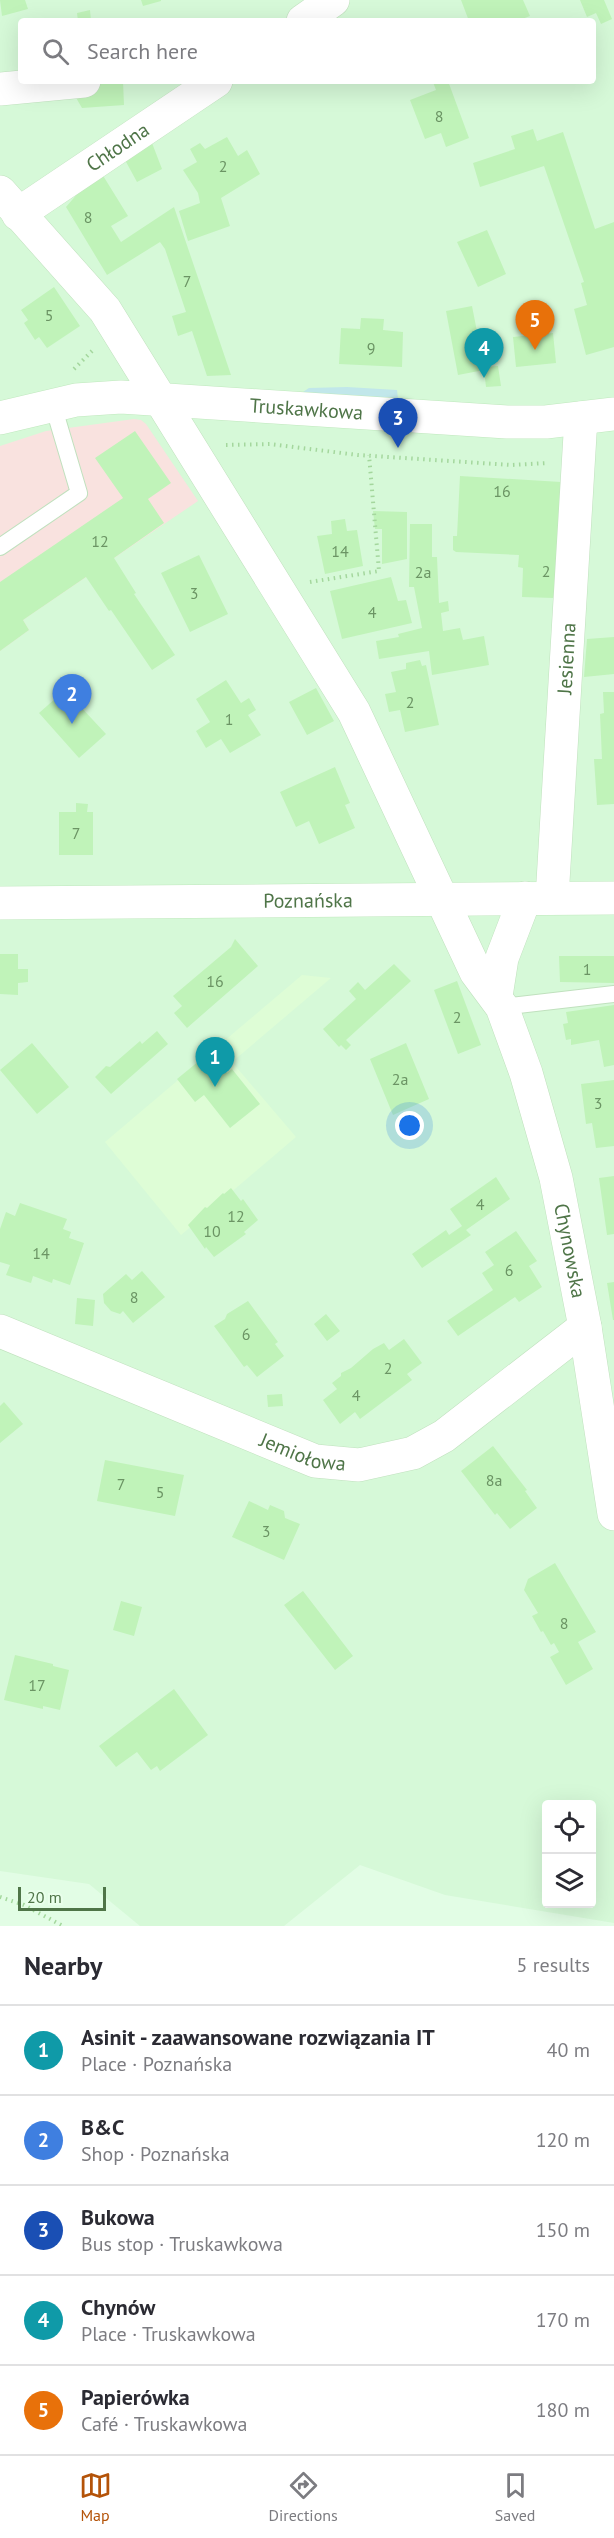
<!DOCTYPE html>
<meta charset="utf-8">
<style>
:root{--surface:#fff;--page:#f2f2f3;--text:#2b2b33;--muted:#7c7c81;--line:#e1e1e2;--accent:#b45309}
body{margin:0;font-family:"PT Sans",sans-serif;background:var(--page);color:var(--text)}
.controls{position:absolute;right:18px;bottom:18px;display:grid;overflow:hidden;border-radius:6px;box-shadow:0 6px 24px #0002}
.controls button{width:54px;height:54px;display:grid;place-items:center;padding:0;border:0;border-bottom:2px solid var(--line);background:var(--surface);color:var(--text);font:30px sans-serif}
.scale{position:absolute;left:18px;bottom:15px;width:88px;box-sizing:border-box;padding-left:6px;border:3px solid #4f7548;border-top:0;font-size:16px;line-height:21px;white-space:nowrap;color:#4f7548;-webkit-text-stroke:4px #e9ffeb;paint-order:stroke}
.you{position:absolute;left:410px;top:1126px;width:21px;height:21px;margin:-15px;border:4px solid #fff;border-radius:50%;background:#1a73e8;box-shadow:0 0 0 9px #1a73e833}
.badge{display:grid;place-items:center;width:39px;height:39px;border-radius:50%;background:var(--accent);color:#fff;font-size:20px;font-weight:700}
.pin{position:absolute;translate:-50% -50px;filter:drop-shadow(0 2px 3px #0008)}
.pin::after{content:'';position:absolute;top:32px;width:21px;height:18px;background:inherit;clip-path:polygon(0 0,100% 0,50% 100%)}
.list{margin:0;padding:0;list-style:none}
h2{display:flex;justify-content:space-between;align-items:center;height:78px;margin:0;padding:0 24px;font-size:26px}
h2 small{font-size:20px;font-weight:400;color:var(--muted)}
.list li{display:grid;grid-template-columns:39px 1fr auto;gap:18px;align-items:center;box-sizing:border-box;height:90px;padding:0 24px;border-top:2px solid var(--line)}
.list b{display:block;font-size:22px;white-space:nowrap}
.list p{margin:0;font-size:20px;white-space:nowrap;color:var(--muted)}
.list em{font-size:20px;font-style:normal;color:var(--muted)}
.icon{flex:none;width:33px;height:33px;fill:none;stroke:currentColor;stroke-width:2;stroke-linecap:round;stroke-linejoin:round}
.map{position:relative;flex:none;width:614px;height:1926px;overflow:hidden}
.search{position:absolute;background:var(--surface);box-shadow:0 6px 24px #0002;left:18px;right:18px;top:18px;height:66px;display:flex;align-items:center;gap:15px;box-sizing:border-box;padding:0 21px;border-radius:6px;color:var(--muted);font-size:22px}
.sheet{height:528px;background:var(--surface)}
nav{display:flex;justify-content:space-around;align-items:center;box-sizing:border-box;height:84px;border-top:2px solid var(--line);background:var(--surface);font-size:16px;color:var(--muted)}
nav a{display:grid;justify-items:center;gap:3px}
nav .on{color:var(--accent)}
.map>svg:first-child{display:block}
.residential{fill:#d6f9d8;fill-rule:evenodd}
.commercial{fill:#defdd6}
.education{fill:#f9e2df}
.green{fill:#c1e7ea}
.building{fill:#c0f3b9}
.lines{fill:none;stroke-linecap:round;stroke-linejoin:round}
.lane-casing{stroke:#c0e1be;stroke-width:18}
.street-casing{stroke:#c0e1be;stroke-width:34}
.secondary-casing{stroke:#c0e8be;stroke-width:34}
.path{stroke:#a4d79d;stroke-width:4;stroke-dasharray:1.5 4.5;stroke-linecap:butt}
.lane{stroke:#fff;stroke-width:16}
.street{stroke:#fff;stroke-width:33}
.secondary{stroke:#fff;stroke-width:33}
.labels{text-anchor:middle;stroke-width:6;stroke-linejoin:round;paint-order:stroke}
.number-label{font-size:16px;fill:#6b9464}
.street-label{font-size:20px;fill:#4f7548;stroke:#e9ffeb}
</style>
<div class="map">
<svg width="614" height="1926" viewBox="0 0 614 1926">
<rect width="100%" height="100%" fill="#e2fde5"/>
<path class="residential" d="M0,0H614V1923L445,1895L360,1865L284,1926H140L89,1884L0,1871ZM21,21H593V81H21ZM546,1804H592V1904H546Z"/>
<path class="commercial" d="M302,975L331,978L232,1062L296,1137L181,1235L105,1142Z"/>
<path class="education" d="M134,419L141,420L146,424L198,501L23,620L29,630L0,651V446L46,431Z"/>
<path class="green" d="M347,387L397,390L398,399L300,394L309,388Z"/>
<path class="building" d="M0,0H25L28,9L2,16Z
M141,0H161V1L143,6Z
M461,0H523L530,16L517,21H469Z
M580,0H604L612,19L601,24L596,13L587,17Z
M90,10L91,21H78L77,13Z
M123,81L124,105L82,108L68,84Z
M437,81H448L469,138L446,147L441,133L425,139L410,100L436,90L433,82Z
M533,129L537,141L563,132L595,229L614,222V347L586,355L574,309L587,305L581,283L584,282L544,166L480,187L473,163L515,149L511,136Z
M227,137L238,156L247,150L260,174L221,198L230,226L188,241L179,211L200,203L198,193L183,170L197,162L190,149L200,143L205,149Z
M152,143L162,169L137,182L125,160Z
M102,174L128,216L111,226L121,242L174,207L231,375L207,376L192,331L178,336L172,316L186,312L165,249L160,242L107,275L66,207L85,185Z
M487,230L506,274L478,287L457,242Z
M54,287L80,326L47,348L39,337L35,340L24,323L28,320L21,310Z
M472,306L484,367L498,366L501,386L486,387L484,370L458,375L446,311Z
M361,318L384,319L383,330L403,332L402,367L339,364L341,328L360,329Z
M553,333L556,363L516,367L513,337Z
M135,431L171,483L148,499L164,523L114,558L136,593L134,594L175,655L152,670L111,610L109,611L86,577L23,620L29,630L0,651V582L123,498L95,458Z
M460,476L561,482L554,598L522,597L523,568L518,567L519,555L456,552L453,550V536H457Z
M373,511L407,512V559L382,564V529H375Z
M345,519L347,531L357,530L363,566L325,574L317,536L332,534L331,521Z
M410,524H432V557H437L439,603L448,601L449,611L441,613L443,631L460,628L463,640L484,636L489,665L432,675L429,651L379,659L376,641L399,637L398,634L422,628L414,587H409Z
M199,555L228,614L190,632L161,573Z
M391,577L398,601L406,600L412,623L342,639L330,591Z
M614,637V674L584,677L587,639Z
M420,660L422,666L426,665L439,725L405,732L400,710L389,712L385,694L396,692L391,672L406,669V663Z
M226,680L241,703L249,698L256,710L248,715L261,735L230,753L221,739L206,748L196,731L210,722L196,699Z
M316,688L334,721L307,735L289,702Z
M65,690L106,734L79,758L39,713Z
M603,692H614V804L597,805L594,759H602L600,714L604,713Z
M335,767L350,803L345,805L355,828L319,844L309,821L296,827L280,792Z
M76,803L88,804L87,812H93V855H59V812H76Z
M235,939L258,966L187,1028L174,1013L182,1006L173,996L231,947Z
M0,954H18V969H28V982L18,983V995L0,994Z
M559,956H614V983L560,982Z
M394,964L411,981L346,1040L351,1045L346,1050L341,1045L339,1047L323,1029L356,999L349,991L358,982L365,990Z
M457,981L481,1045L458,1054L434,990Z
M614,1005V1065L604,1067L599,1040L571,1045V1039L566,1040L563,1024L568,1023L566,1012Z
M157,1031L168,1044L111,1094L95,1077L106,1066L110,1067L140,1041L142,1044Z
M32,1043L69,1087L37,1114L0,1070Z
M406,1043L429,1099L393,1115L370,1059Z
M210,1052L227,1073L232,1069L260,1104L230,1128L204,1095L195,1102L177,1079Z
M614,1080V1146L596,1148L592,1123L586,1124L581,1084Z
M614,1176V1234L607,1235L599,1178Z
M496,1177L510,1199L466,1230L471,1235L422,1268L412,1254L446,1230L449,1235L462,1226L450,1209Z
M231,1188L241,1201L243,1199L258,1220L244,1232L246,1234L214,1257L206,1247L205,1249L188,1225L205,1207L207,1208L223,1193L224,1194Z
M20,1203L67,1219L63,1229L71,1232L69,1238L84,1243L70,1285L53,1279L52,1283L33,1276L31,1283L6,1275L10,1265L0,1262V1229L6,1212L15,1216Z
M516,1231L537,1261L529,1266L542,1287L519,1302L515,1297L458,1336L447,1321L493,1290L482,1273L494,1265L485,1252Z
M142,1271L165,1297L133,1323L123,1311L120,1314L111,1311L104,1303L103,1294L126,1274L132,1280Z
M614,1282V1320H613L607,1283Z
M77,1298L95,1300L93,1326L75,1324Z
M248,1301L278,1342L275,1344L284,1356L257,1377L247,1365L244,1367L214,1326L225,1319L227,1314Z
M326,1314L340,1331L327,1341L314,1324Z
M404,1339L422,1363L407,1374L412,1380L360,1419L355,1412L340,1424L323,1400L337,1389L332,1383L341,1376V1373L351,1368L373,1349L384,1343L389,1350Z
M282,1394L283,1406L268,1407L267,1395Z
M4,1402L23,1424L0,1443V1406Z
M493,1446L527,1490L525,1491L537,1508L510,1529L497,1513L495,1515L461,1471Z
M105,1460L184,1475L175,1516L97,1501Z
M249,1501L268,1510L270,1505L284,1511L285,1518L300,1524L284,1560L232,1537Z
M555,1563L596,1632L578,1642L593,1669L566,1685L550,1657L559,1652L554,1643L551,1645L543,1631L541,1632L532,1616L538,1613L524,1590L528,1579Z
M303,1591L353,1656L335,1670L284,1605Z
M121,1601L142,1607L134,1636L113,1630Z
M15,1655L53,1664V1666L69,1670L60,1710L43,1706V1709L4,1700Z
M174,1689L208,1735L160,1771L157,1766L151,1770L137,1752L116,1767L99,1746Z"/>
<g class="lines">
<defs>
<path id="lane" d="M0,547L79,493L53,405
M502,1007L614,994"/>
<g id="street">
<path d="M303,21L333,0"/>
<path d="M0,89L84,81"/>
<path id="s1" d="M0,192L105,310L354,712L476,972L502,1007L526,1073L556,1178L585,1327L614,1514"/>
<path id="s2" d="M18,214L216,81"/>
<path id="s3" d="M552,898L581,418"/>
<path d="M496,996L502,958L525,898"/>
<path id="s4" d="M0,1331L315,1461L359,1465L413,1453L444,1436L585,1327"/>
</g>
<g id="secondary">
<path id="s5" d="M0,418L76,400L121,397L507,422H546L614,414"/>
<path id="s6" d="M0,903L614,898"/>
</g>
</defs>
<use href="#lane" class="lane-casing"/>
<use href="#street" class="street-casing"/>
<use href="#secondary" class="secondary-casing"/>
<path class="path" d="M74,369L94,349
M226,445L270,444L358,455L511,465L548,463
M310,582L379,571L369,455
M0,1897L24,1905L63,1926"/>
<use href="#lane" class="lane"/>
<use href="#street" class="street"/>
<use href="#secondary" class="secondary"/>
</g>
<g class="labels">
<g class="number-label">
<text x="439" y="122">8</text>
<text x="223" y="172">2</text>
<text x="88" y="223">8</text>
<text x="187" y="287">7</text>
<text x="49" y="321">5</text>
<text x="371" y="354">9</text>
<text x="502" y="497">16</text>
<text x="100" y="547">12</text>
<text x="340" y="557">14</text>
<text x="546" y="577">2</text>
<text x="423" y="578">2a</text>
<text x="194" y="599">3</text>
<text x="372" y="618">4</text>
<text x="410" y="708">2</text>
<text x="229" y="725">1</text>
<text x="76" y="839">7</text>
<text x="587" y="975">1</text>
<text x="215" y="987">16</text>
<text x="457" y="1023">2</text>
<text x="400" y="1085">2a</text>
<text x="598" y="1109">3</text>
<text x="480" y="1210">4</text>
<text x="236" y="1222">12</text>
<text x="212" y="1237">10</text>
<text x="41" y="1259">14</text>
<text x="509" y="1276">6</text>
<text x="134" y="1303">8</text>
<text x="246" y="1340">6</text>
<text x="388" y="1374">2</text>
<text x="356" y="1401">4</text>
<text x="494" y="1486">8a</text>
<text x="121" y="1490">7</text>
<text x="160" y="1498">5</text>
<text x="266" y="1537">3</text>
<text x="564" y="1629">8</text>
<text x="37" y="1691">17</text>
</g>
<g class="street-label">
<text dy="7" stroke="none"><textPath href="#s2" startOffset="120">Chłodna</textPath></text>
<text dy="7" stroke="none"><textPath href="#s5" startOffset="309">Truskawkowa</textPath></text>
<text dy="7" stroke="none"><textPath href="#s3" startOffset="240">Jesienna</textPath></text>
<text dy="7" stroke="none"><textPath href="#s6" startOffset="308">Poznańska</textPath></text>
<text dy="7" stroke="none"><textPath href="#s1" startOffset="1215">Chynowska</textPath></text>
<text dy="7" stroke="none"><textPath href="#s4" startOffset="327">Jemiołowa</textPath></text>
</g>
</g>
</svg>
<div class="controls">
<button><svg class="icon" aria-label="locate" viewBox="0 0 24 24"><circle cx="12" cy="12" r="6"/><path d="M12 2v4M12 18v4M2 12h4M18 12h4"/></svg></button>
<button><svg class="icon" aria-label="layers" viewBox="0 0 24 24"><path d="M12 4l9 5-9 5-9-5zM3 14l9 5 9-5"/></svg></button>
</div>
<div class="scale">20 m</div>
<div class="you"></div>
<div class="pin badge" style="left:215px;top:1087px;background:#0f9aa8">1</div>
<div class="pin badge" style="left:72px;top:724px;background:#3f7fe0">2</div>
<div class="pin badge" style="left:398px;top:448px;background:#1a4fb4">3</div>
<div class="pin badge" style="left:484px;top:378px;background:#0f9aa8">4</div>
<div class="pin badge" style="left:535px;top:350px;background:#e8710a">5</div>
<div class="search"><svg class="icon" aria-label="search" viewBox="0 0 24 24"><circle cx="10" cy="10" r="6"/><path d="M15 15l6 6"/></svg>Search here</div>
</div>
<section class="sheet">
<h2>Nearby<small>5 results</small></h2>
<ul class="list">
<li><span class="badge" style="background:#0f9aa8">1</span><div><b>Asinit - zaawansowane rozwiązania IT</b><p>Place · Poznańska</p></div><em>40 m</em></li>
<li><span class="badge" style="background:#3f7fe0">2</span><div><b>B&amp;C</b><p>Shop · Poznańska</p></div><em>120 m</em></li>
<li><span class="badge" style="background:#1a4fb4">3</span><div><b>Bukowa</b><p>Bus stop · Truskawkowa</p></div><em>150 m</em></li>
<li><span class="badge" style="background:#0f9aa8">4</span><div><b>Chynów</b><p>Place · Truskawkowa</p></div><em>170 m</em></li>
<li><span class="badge" style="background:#e8710a">5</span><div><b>Papierówka</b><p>Café · Truskawkowa</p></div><em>180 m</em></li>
</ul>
</section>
<nav>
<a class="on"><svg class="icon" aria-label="map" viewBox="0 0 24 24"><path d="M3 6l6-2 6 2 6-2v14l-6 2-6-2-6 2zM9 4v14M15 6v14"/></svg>Map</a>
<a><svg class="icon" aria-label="directions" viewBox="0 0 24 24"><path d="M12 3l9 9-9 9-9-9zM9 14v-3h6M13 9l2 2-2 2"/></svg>Directions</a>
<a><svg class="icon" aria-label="saved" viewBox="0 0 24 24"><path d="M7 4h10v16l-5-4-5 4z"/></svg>Saved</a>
</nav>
